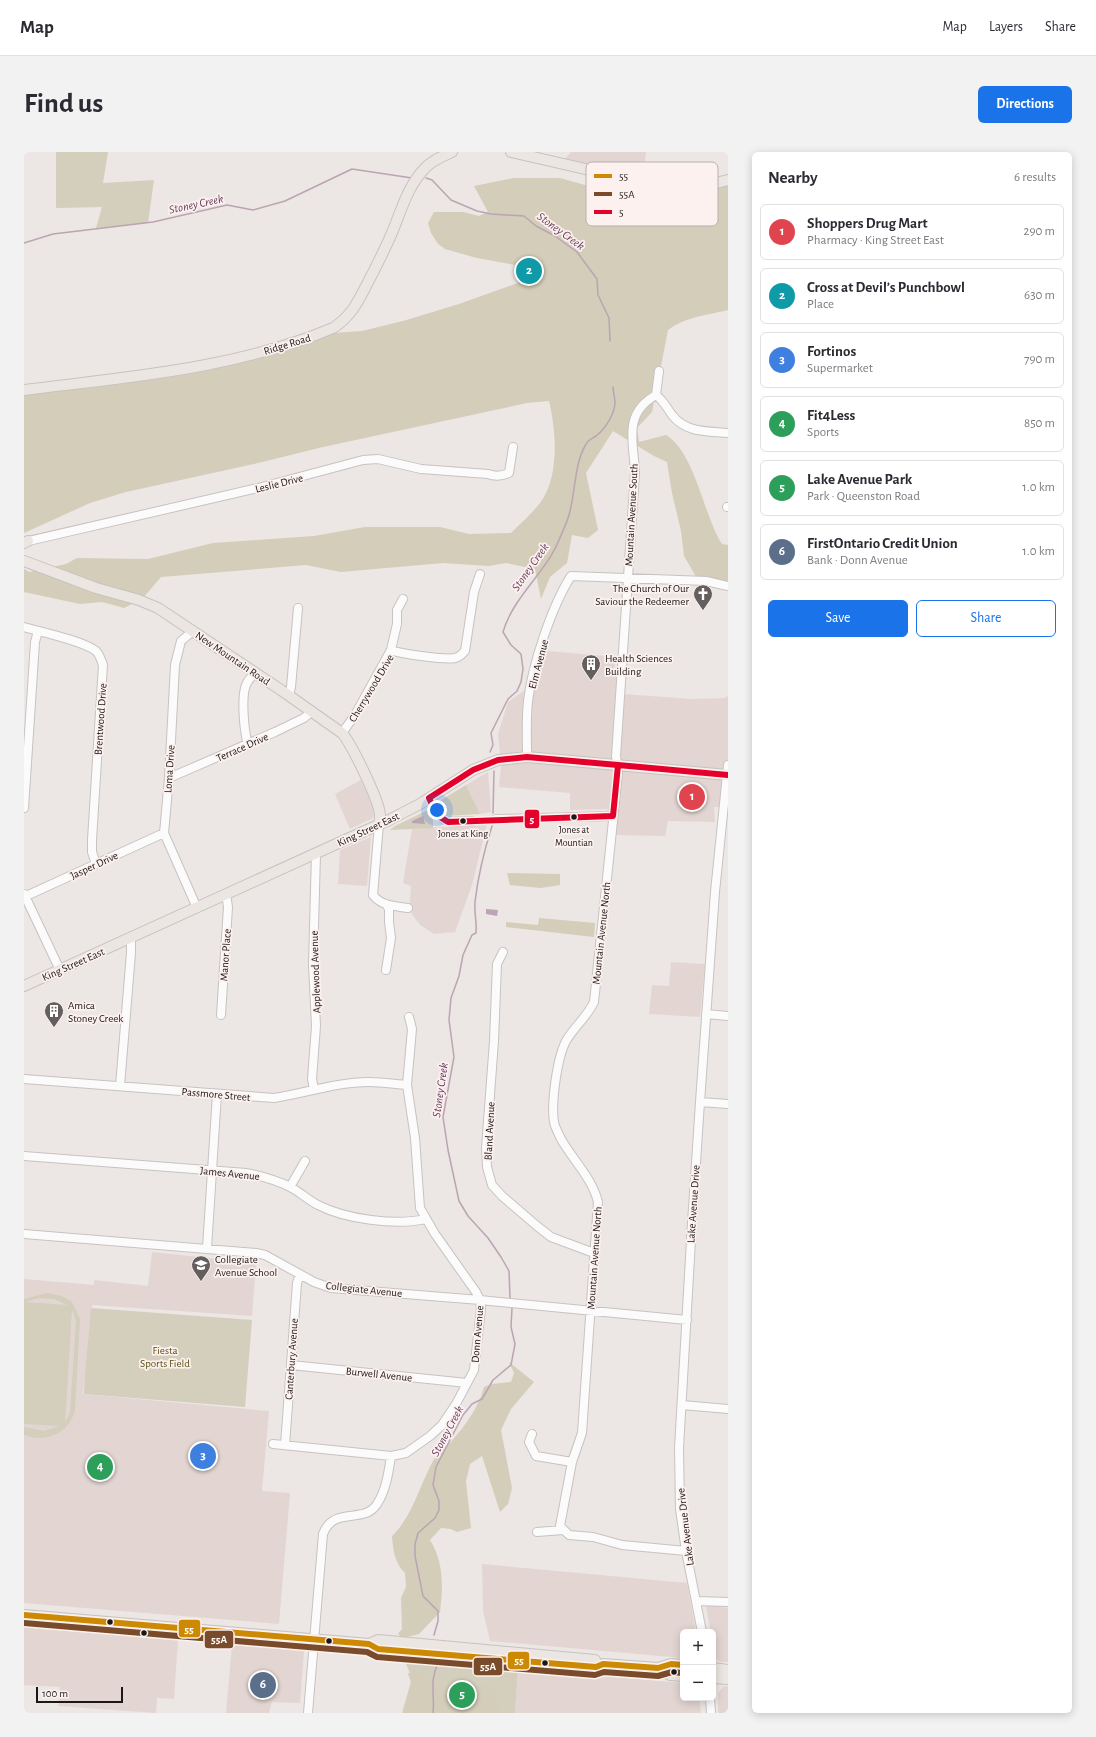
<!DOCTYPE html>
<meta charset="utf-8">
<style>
:root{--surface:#fff;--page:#f2f2f3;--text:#2b2b33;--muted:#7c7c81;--line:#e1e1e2;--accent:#1a73e8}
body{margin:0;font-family:"Alegreya Sans",sans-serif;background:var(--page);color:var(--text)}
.controls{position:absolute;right:12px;bottom:12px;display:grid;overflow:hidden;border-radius:6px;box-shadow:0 2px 10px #0003}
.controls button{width:36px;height:36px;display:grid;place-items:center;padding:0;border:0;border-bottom:1px solid var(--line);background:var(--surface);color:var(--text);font:20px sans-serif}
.scale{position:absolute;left:12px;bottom:10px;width:87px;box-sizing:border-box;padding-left:4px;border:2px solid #1b1716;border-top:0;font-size:11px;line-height:14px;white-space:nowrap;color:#1b1716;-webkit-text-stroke:3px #fcf1ee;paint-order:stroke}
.you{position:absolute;left:413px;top:658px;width:14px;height:14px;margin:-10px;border:3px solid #fff;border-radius:50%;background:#1a73e8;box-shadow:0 0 0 6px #1a73e833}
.badge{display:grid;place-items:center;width:26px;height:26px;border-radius:50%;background:var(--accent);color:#fff;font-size:13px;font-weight:700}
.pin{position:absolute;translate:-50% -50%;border:2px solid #fff;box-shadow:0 1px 4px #0006}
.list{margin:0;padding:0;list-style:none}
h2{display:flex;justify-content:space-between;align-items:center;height:52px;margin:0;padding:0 16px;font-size:17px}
h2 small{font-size:13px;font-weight:400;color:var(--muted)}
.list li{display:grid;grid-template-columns:26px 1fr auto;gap:12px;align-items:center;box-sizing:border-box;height:56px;margin:0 8px 8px;padding:0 8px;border:1px solid var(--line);border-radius:6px}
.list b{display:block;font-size:15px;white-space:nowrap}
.list p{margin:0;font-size:13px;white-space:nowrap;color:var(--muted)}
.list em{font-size:13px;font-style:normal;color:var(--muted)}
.actions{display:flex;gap:8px;padding:12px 16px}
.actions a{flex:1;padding:9px 0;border:1px solid var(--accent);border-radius:6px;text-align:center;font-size:14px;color:var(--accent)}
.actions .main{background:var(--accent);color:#fff}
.map{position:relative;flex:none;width:704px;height:1561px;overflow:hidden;border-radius:6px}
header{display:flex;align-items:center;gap:24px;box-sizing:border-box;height:56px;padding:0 20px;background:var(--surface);border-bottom:1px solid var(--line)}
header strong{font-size:19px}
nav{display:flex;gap:22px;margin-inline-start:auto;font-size:14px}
.intro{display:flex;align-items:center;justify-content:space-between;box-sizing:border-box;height:96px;padding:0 24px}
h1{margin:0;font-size:28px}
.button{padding:10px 18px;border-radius:6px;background:var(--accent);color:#fff;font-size:14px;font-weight:700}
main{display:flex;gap:24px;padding:0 24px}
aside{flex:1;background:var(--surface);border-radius:6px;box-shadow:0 2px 10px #0003}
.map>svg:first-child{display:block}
.built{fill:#e3d6d2}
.green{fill:#d4cebc;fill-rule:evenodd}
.forest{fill:#d3cdb9}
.water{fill:#bba4b3}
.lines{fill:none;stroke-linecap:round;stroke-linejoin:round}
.stream{stroke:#bba4b3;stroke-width:1.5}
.minor-casing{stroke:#c7c3c1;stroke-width:10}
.major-casing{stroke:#c6c3c2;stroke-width:12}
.minor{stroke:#fcfbfb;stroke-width:8}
.major{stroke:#ebe6e1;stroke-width:10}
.bus-1-casing{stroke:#fcf1ee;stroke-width:9}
.bus-2-casing{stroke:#fcf1ee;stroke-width:9}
.bus-3-casing{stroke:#fcf1ee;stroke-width:9}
.bus-1{stroke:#cb8904;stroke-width:6}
.bus-2{stroke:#7a4b2a;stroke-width:6}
.bus-3{stroke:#e4002b;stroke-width:6}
.bus-dot{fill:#1b1716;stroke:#fcf1ee;stroke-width:1.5}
.labels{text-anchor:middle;stroke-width:3.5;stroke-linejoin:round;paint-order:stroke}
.bus-label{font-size:10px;fill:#1b1716;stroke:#fcf1ee}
.street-label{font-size:11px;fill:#1b1716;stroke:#fcf1ee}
.poi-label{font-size:11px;fill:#1b1716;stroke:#fcf1ee;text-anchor:start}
.park-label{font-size:11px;fill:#594e12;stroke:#fcf1ee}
.water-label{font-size:12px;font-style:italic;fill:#683d5f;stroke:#fcf1ee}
.key{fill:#fcf1ee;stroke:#b8b0ad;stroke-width:1}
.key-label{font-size:11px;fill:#1b1716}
.line-badge{stroke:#fcf1ee;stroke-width:1.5}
.badge-label{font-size:11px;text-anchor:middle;font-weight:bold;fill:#fff}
</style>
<header>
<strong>Map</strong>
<nav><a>Map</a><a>Layers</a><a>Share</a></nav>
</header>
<div class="intro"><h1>Find us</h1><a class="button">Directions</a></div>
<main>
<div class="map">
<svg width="704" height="1561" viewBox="0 0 704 1561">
<rect width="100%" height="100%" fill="#ece6e4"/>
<path class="built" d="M547,0H622L619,27L540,8Z
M512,498L592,505L589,524L601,525L599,542L668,547L701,546L704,543V655H690L691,670L644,669L641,684L592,683L583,657L546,658V641L475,635L477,613L474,582L484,550L501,538Z
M464,620L467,660L456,662L442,633Z
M337,628L351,659L349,666L326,677L311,642Z
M463,672L448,733L431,780L410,782L396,773L385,758L387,734L379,731L388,677Z
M347,685L343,734L314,732L316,698Z
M647,810L681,812L676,865L625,862L628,833L645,834Z
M128,1100L232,1111L228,1164L68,1153L59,1242L245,1259L238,1339L266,1341L255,1472L0,1451V1127L70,1133V1128L124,1134Z
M458,1412L663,1431L672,1480H659V1506L466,1489L459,1459Z
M683,1452L704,1456V1510H697L692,1507L689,1480H687L682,1455Z
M0,1475L154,1487L150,1547L133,1546L132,1561L34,1554L36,1535L0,1533Z
M208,1492L279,1498L280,1500L276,1551L248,1550L245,1561H202Z
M494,1516L659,1531V1546H675L677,1561H491Z
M700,1534H704V1561H694V1541Z"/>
<path class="green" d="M32,0H84L79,31L130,28L124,71L72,76L78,55L32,56Z
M442,633L456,662L421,664L415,656L414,650Z
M404,658L409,666V676L366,678L371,674Z
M23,1141L38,1144L48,1150L56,1167L51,1258C45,1282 22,1291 0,1283V1275L20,1279L35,1274L0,1272V1147ZM15,1146L30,1147L43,1153L1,1150ZM48,1158L52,1169L46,1261L41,1270Z
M67,1156L228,1168L221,1255L60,1242C61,1213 65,1185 67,1156Z
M379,1505L494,1516L491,1561H378L388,1526Z"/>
<path class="forest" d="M490,26H536L589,41L612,32H704V158C684,163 661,165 644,178L628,260L613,276L615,290L642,283C671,300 680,365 698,392L704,393V435L677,433L660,404L657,379L648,341L643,310L630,304L589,279L562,321L574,378L564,386L548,383L543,411L526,425L517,447L511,417L482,411L465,414L419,411L317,420L282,413L137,425L119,446L100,456L78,450L56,452L0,440V417L5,420L42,412L53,406L124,407L189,391L290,384L341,375H416L445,382L487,381C496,372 514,356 520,345C535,318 532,278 525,249L503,251L299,295L234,311L102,340L66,351L0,381V240L173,217L295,182L338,179L379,169L435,152L508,126L502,115L453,106L421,97L414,92L407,81L404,71L410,60H439L455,64L464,60L450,34Z
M483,721L536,722V733L517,736L486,733Z
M515,766L571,771L570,785L482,775V770L514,773Z
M485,1210L510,1230L487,1257L477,1278L488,1336L484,1352L476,1360L458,1304L446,1312L442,1329L447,1376L433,1380L427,1377L417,1376L406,1388C420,1411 419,1434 416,1460L395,1482L379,1486L374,1482L378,1477L377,1446L382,1435L381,1421C371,1412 369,1398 368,1384C390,1363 396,1330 412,1304C415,1298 422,1295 427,1290C441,1274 455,1255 460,1235L468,1232L487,1230L490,1221Z
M384,1521H397L423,1543C427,1543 432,1544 436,1542C449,1536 454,1529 469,1536L475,1561H381L387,1531Z"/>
<path class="water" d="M399,664L401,672L388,671V669Z
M462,757L474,758L473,764L462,762Z"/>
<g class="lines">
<path class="stream" d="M402,26L408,28L427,48L453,59L467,62L500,64L512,74L531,84L553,100L573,127L574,143L585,166L586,189
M0,91L29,82L129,70L203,53L229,58L261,49L328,17L388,26
M466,600L469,593L467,581L484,547L493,539L497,530L499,517L497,502L487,493L479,480C489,445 521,422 535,388C539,378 544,369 546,359C551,340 551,311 561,294C563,288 567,287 572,284C581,277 591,262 591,250C591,246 589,240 589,235
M469,661L470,619
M468,674C460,699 454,724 451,750C450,760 453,770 452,781L448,783L439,803L435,824L427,846L425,868L430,905L419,965L424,998L435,1049L444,1064L464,1086L477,1105L485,1119L486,1146
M410,1483L414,1469V1459L399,1444L391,1404V1392L394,1381L411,1366L415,1358V1349L409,1333L412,1315L439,1263L448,1252L458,1247L469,1228L487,1213L491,1192L487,1175L488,1156
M409,1561C411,1542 405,1530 414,1511"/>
<defs>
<path id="minor" d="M635,219L632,243C598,262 610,291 611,321L592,604L594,621L570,850C563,865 550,875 542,889C533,906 527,951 530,970C531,976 535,982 537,987C549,1008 568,1026 574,1050L558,1281L548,1310L536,1374L545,1383L569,1385L598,1393L662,1399
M632,243C639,248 643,256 648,263C662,281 683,279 704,281
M703,355H704
M0,390L234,336L339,308L354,307L397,317L464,322C472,325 478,324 485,321L489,295
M0,475C17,480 60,489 72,499C76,503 77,508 79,513L68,688V700L72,712
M169,479L157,489L151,513L145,626L140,681L173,756
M367,498L373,472V458L379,447
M265,543L267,535L274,456
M318,581L331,563L367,498C377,502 422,508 431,506C436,505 438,502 441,499L450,440L456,422
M224,593C220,579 217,545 222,533C224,527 228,524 232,521
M503,605C503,586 502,567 504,549C508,513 528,454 547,424L682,429L704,434
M145,626L251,580L280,566L288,559
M405,646C418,673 420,670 448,669
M0,656L11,490L14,479
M472,667L589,664
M355,672L349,743C357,754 371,754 384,756
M0,742L36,818
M0,745L140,681
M362,752L365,757V770L367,786L362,818
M479,800L473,812L470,889L462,996L463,1015L468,1033L478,1044L513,1074L527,1085L570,1101
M682,862L704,864
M197,863L204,755L202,742
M0,927L250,946C282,941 313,930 345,930C358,930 370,932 383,933
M96,934L107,801V786
M290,937L288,927L292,874L289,812L292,702
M676,950L704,952
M0,1004L222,1021C237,1024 252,1028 266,1035C276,1040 284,1048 294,1053C321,1067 372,1074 401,1067
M266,1035L281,1009
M0,1082L232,1101L241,1103L290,1130L307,1136L456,1148L663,1168
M183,1096L193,942
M267,1213L443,1231
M658,1253L704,1257
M508,1282L505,1290L512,1304L548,1310
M249,1292L367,1304
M261,1293L273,1131L276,1122
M513,1380L539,1378
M672,1449L704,1450
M678,1480L662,1399L656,1357L655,1296L668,1071L676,950L691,740L704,613
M686,1546L687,1561
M284,1561L299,1382C310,1353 340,1373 353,1352C362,1339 365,1318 367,1304L382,1301L406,1284L418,1273L432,1252L450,1218L457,1157L456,1148L452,1140L411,1082L396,1056L391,986L383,933L388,877L385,865"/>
<path id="major" d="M487,0L644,36L666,37L704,28
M0,238C104,225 211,217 309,176C325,166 333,152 341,136C350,119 359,101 367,83C377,60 383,34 402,15C409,8 419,4 428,0
M0,391L4,389
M0,409L72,436L115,448L134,456L257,538L318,581C328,593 355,648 356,663C356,666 356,669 355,672
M0,834L365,668L396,652L449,618L474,608L503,605L704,623
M0,1463L345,1492L354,1497L572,1515L579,1512L634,1516L647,1512L659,1513
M345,1492L354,1488L571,1508
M634,1516L646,1523L659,1524
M689,1516L704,1518
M689,1526L704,1527"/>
</defs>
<use href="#minor" class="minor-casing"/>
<use href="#major" class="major-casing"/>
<use href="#minor" class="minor"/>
<use href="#major" class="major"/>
<defs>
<path id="bus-1" d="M0,1463L345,1492L354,1497L572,1515L579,1512L634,1516L647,1512L659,1513"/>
<path id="bus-2" d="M0,1471L343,1500L353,1505L571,1523L580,1520L634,1524L648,1520L658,1521"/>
<path id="bus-3" d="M503,605L594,613L589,664L424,670L413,663L405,646L449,618L474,608Z
M594,613L704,623"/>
</defs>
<use href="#bus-1" class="bus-1-casing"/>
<use href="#bus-2" class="bus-2-casing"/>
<use href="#bus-3" class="bus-3-casing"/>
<use href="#bus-1" class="bus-1"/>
<use href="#bus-2" class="bus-2"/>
<use href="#bus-3" class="bus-3"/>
</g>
<defs>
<symbol id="church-pin" viewBox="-11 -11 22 30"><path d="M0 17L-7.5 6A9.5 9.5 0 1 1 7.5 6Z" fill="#645f5e" stroke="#fcf1ee"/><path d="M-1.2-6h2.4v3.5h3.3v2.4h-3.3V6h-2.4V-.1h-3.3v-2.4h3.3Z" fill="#fff"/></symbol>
<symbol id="building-pin" viewBox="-11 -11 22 30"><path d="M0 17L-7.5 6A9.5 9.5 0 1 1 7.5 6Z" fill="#645f5e" stroke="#fcf1ee"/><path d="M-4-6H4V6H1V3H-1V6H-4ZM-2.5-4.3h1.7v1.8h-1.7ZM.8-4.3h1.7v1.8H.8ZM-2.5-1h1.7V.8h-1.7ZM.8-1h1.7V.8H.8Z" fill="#fff"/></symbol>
<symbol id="school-pin" viewBox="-11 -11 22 30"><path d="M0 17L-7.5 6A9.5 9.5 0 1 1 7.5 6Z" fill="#645f5e" stroke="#fcf1ee"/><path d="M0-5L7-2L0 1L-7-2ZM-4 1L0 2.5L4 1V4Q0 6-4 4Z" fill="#fff"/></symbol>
</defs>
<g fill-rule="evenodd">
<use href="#church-pin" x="668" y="431" width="22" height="30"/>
<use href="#building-pin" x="556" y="501" width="22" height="30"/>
<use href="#building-pin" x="19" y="848" width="22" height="30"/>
<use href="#school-pin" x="166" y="1102" width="22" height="30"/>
</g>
<g class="bus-dot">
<circle cx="550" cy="665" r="3.5"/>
<circle cx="439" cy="669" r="3.5"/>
<circle cx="86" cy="1470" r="3.5"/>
<circle cx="120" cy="1481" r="3.5"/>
<circle cx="305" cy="1489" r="3.5"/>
<circle cx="521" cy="1511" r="3.5"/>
<circle cx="650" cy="1520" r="3.5"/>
</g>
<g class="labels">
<g class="bus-label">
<text x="550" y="681">Jones at<tspan x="550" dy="13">Mountian</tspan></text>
<text x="439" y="685">Jones at King</text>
</g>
<g class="street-label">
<text transform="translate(263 192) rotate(-17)" y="4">Ridge Road</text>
<text transform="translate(255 331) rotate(-14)" y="4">Leslie Drive</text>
<text transform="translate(607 363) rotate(-87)" y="4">Mountain Avenue South</text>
<text transform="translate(209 506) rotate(34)" y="4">New Mountain Road</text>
<text transform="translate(514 512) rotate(-75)" y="4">Elm Avenue</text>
<text transform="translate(347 536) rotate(-59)" y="4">Cherrywood Drive</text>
<text transform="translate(76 567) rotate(-86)" y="4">Brentwood Drive</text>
<text transform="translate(218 595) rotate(-24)" y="4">Terrace Drive</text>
<text transform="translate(145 617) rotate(-86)" y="4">Loma Drive</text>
<text transform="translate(344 677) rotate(-25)" y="4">King Street East</text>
<text transform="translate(70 713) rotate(-25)" y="4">Jasper Drive</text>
<text transform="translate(577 781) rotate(-84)" y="4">Mountain Avenue North</text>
<text transform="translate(201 803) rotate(-86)" y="4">Manor Place</text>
<text transform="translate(49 812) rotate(-24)" y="4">King Street East</text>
<text transform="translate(291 820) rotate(-92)" y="4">Applewood Avenue</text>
<text transform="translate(192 942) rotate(5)" y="4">Passmore Street</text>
<text transform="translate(465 979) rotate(-87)" y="4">Bland Avenue</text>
<text transform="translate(206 1021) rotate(6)" y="4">James Avenue</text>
<text transform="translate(669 1052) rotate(-86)" y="4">Lake Avenue Drive</text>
<text transform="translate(570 1106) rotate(-86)" y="4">Mountain Avenue North</text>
<text transform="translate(340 1137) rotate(6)" y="4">Collegiate Avenue</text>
<text transform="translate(453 1182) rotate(-85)" y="4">Donn Avenue</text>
<text transform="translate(267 1207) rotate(-86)" y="4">Canterbury Avenue</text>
<text transform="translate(355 1222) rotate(6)" y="4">Burwell Avenue</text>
<text transform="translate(661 1375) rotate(-97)" y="4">Lake Avenue Drive</text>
</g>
<g class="poi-label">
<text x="665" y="440" text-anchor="end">The Church of Our<tspan x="665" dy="13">Saviour the Redeemer</tspan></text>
<text x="581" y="510">Health Sciences<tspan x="581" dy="13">Building</tspan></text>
<text x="44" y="857">Amica<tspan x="44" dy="13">Stoney Creek</tspan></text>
<text x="191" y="1111">Collegiate<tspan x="191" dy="13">Avenue School</tspan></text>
</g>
<g class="park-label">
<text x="141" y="1202">Fiesta<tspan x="141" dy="13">Sports Field</tspan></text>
</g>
<g class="water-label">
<text transform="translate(172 52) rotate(-12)" y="4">Stoney Creek</text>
<text transform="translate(537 79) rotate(36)" y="4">Stoney Creek</text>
<text transform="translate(506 415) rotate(-55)" y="4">Stoney Creek</text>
<text transform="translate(416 938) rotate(-82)" y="4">Stoney Creek</text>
<text transform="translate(423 1279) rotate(-62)" y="4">Stoney Creek</text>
</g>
</g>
<rect x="562" y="10" width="132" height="64" rx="6" class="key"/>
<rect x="570" y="22" width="18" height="4" fill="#cb8904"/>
<rect x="570" y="40" width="18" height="4" fill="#7a4b2a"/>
<rect x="570" y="58" width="18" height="4" fill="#e4002b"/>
<g class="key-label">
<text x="595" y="28">55</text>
<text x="595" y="46">55A</text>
<text x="595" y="64">5</text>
</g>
<g class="line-badge">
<rect x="500" y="657" width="16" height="20" rx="4" fill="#e4002b"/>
<rect x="154" y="1467" width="23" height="19" rx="4" fill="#cb8904"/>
<rect x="180" y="1478" width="30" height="19" rx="4" fill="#7a4b2a"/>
<rect x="483" y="1499" width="23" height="19" rx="4" fill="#cb8904"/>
<rect x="449" y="1505" width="30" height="19" rx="4" fill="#7a4b2a"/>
</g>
<g class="badge-label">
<text x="508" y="671">5</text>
<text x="165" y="1481">55</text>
<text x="195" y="1491">55A</text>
<text x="495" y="1512">55</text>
<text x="464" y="1518">55A</text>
</g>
</svg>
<div class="controls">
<button>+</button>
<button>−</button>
</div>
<div class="scale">100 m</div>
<div class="you"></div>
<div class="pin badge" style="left:668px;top:645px;background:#e0444e">1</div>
<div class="pin badge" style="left:505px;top:119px;background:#0f9aa8">2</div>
<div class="pin badge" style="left:179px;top:1304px;background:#3f7fe0">3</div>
<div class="pin badge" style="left:76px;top:1315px;background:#2e9e5b">4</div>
<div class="pin badge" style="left:438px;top:1543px;background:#2e9e5b">5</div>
<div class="pin badge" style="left:239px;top:1533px;background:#5c6f8a">6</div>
</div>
<aside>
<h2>Nearby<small>6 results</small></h2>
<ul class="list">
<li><span class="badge" style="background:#e0444e">1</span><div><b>Shoppers Drug Mart</b><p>Pharmacy · King Street East</p></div><em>290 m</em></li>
<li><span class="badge" style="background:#0f9aa8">2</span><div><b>Cross at Devil’s Punchbowl</b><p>Place</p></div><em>630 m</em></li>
<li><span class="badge" style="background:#3f7fe0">3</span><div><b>Fortinos</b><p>Supermarket</p></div><em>790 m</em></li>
<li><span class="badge" style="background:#2e9e5b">4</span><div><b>Fit4Less</b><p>Sports</p></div><em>850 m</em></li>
<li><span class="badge" style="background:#2e9e5b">5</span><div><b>Lake Avenue Park</b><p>Park · Queenston Road</p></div><em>1.0 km</em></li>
<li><span class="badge" style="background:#5c6f8a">6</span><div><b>FirstOntario Credit Union</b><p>Bank · Donn Avenue</p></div><em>1.0 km</em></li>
</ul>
<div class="actions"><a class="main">Save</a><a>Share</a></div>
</aside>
</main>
